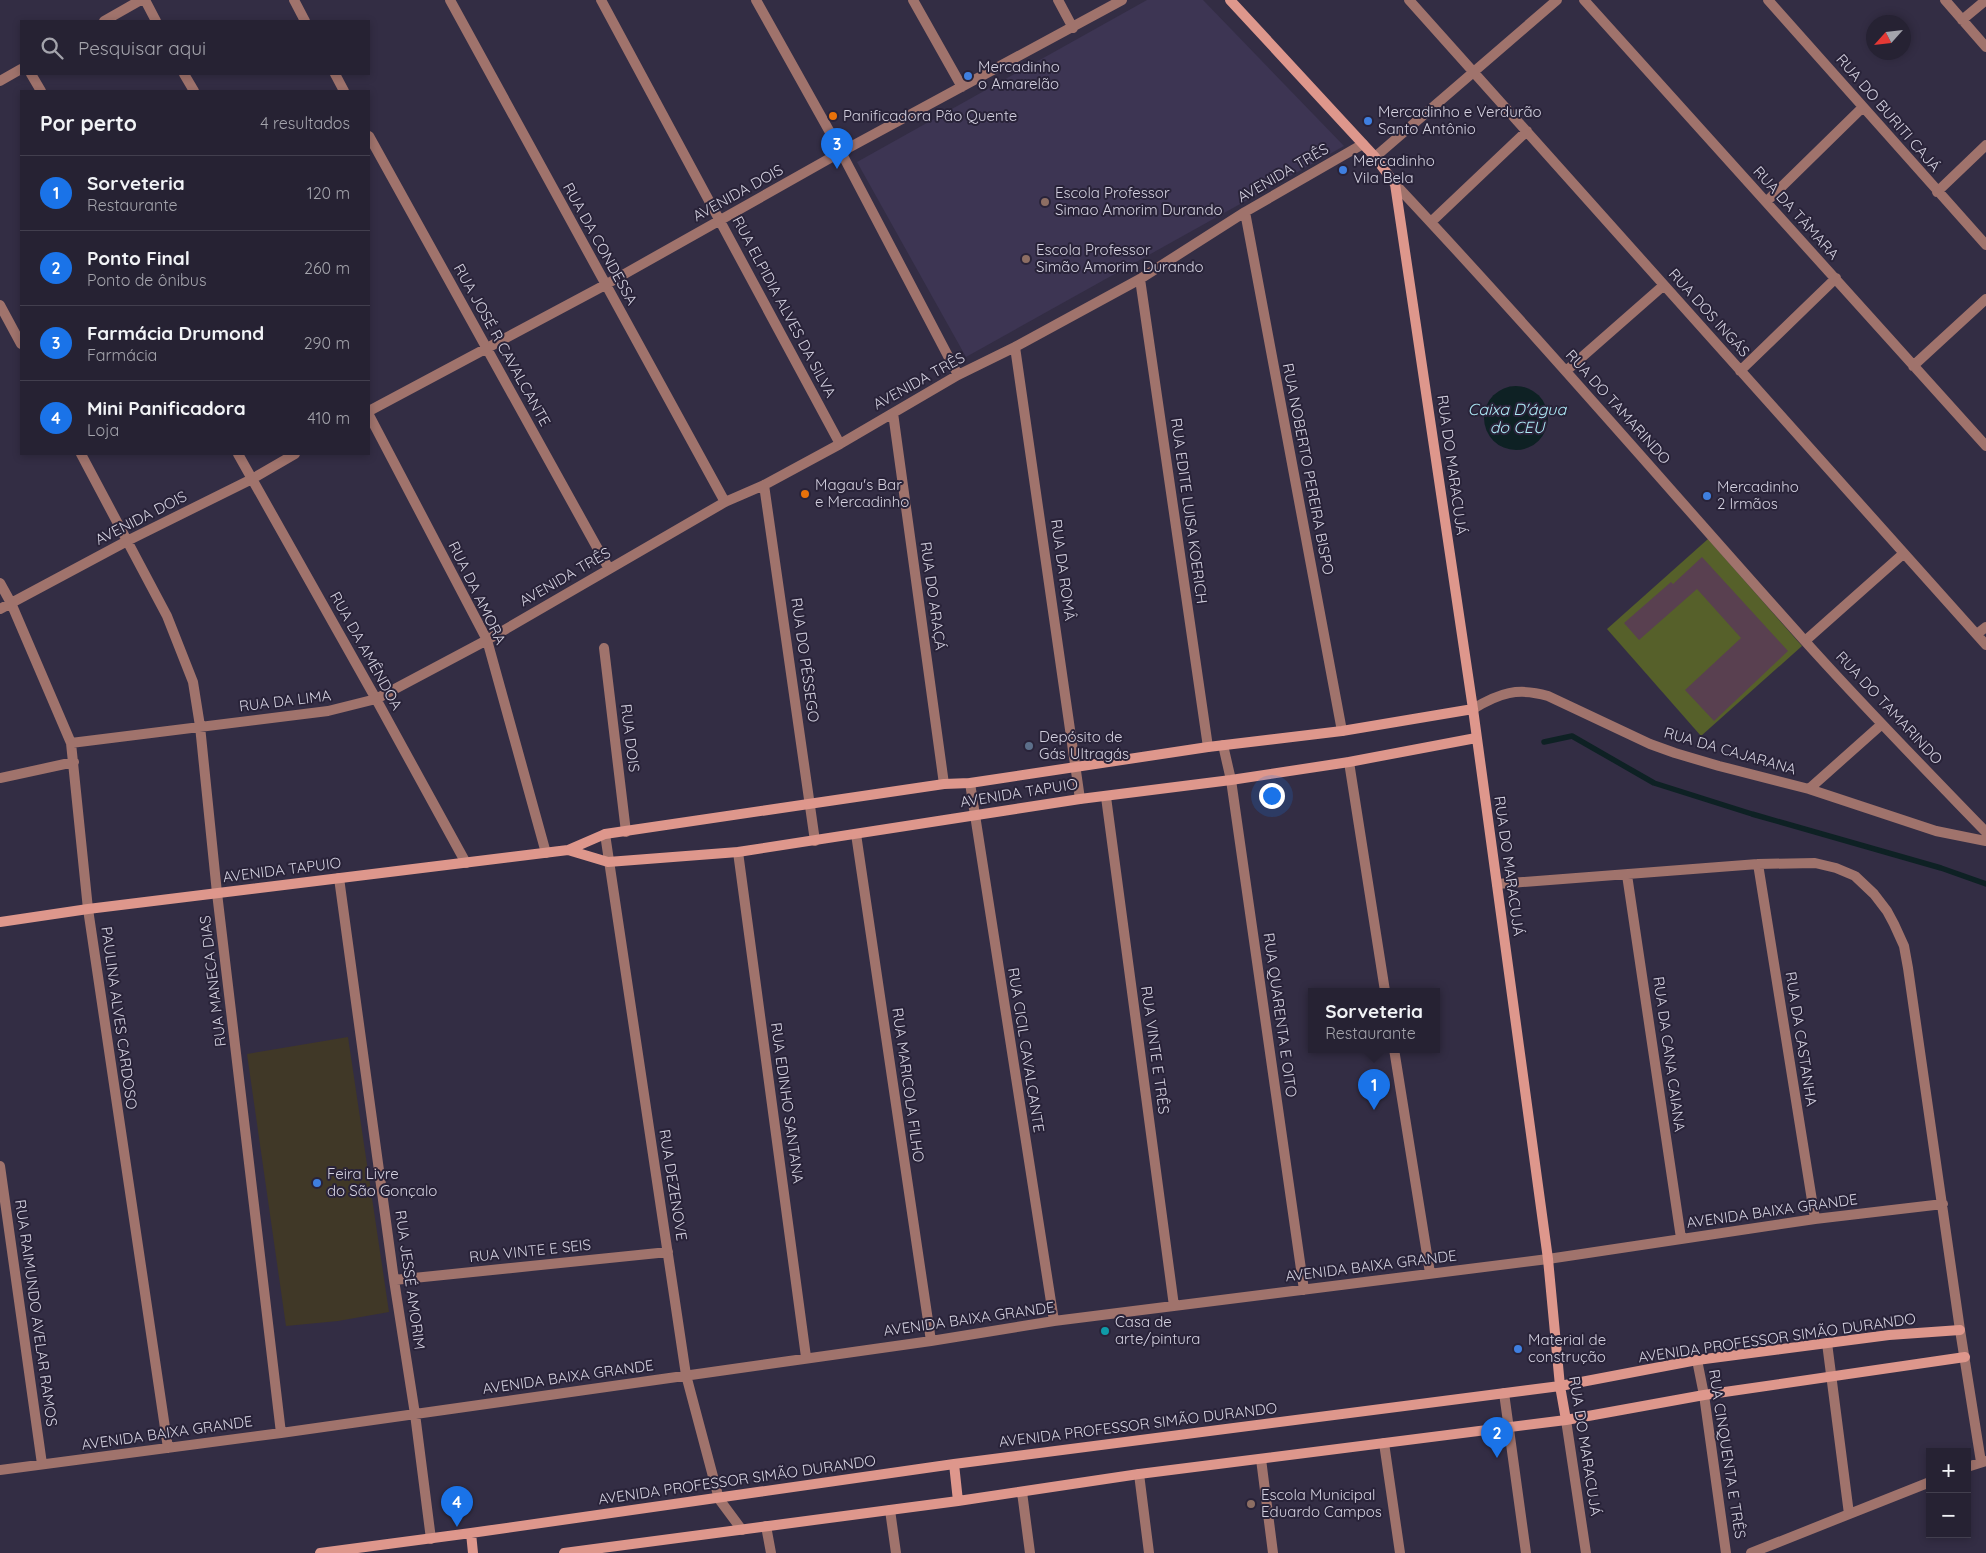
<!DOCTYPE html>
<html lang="pt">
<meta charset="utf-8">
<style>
:root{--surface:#262233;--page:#2e2a3b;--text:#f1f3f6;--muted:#a4a4ac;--line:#423f4e;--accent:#1a73e8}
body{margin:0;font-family:Quicksand,sans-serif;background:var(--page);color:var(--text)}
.controls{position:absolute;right:15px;bottom:15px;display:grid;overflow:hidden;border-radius:0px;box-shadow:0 2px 8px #0003}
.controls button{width:45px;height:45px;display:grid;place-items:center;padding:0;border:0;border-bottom:1px solid var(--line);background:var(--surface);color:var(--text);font:25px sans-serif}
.compass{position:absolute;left:1866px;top:15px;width:45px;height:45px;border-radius:50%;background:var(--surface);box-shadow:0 2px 8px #0003;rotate:243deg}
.you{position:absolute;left:1271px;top:795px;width:18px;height:18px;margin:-12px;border:4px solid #fff;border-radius:50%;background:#1a73e8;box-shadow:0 0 0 8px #1a73e833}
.badge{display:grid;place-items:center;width:32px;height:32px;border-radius:50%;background:var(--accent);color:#fff;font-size:16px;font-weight:700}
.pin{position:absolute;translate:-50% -41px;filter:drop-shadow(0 1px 2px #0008)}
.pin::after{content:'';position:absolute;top:26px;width:18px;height:15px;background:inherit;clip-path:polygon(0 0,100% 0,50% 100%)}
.popup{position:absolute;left:1308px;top:988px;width:132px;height:65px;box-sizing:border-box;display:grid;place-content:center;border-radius:0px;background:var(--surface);filter:drop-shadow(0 1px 4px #0005);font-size:16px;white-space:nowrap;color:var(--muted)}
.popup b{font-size:19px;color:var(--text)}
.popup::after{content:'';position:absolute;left:50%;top:100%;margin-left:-10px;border:10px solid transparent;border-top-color:var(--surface)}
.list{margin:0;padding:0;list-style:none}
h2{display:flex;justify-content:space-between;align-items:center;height:65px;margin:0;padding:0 20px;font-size:21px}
h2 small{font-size:16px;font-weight:400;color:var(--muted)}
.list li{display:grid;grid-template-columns:32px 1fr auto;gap:15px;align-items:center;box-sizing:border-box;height:75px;padding:0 20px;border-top:1px solid var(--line)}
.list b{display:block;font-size:19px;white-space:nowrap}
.list p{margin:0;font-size:16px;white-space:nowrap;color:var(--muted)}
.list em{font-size:16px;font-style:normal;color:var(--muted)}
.icon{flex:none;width:28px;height:28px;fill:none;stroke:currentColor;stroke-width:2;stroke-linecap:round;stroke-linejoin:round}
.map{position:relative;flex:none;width:1986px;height:1553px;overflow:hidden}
.search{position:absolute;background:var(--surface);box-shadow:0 2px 8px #0003;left:20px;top:20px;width:350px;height:55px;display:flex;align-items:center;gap:12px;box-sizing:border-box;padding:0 18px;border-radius:0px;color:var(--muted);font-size:19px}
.panel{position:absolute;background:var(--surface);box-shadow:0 2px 8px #0003;left:20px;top:90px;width:350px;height:365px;border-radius:0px}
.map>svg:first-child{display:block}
.commercial{fill:#403827}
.built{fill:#3d3553}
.green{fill:#56602a}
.water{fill:#0e2124}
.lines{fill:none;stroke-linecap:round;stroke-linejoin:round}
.stream{stroke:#0e2124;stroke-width:5.5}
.building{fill:#594050}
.street{stroke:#a0736c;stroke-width:10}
.secondary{stroke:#de978c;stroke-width:10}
.shop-dot{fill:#3f7fe0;stroke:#292339;stroke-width:2}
.food-dot{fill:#e8710a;stroke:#292339;stroke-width:2}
.education-dot{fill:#8d6e63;stroke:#292339;stroke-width:2}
.service-dot{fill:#5c6f8a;stroke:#292339;stroke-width:2}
.culture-dot{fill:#0f9aa8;stroke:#292339;stroke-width:2}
.labels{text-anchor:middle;stroke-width:4;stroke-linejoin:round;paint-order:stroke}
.poi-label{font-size:15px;fill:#d3d0df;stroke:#292339;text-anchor:start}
.street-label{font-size:15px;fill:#d3d0df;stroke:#292339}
.water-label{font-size:16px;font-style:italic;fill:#aeebf7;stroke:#292339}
</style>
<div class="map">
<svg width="1986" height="1553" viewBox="0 0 1986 1553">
<rect width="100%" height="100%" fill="#332d44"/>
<path class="commercial" d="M348,1037L389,1312L338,1321L286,1326L247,1054Z"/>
<path class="built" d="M1147,0H1203L1344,146L966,357L857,162Z"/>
<path class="green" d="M1708,539L1802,646L1701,736L1607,629Z"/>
<path class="water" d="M1484 418a32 32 0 1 1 64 0a32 32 0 1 1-64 0Z"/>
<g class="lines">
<path class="stream" d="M1544,742L1572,736L1654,783L1752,814L1941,868L1986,884"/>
</g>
<path class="building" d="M1702,557L1788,651L1714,721L1685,690L1741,638L1697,589L1639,640L1624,623L1671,582L1673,584Z"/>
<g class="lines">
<path class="street" d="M145,0L156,21
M294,0L305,21
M450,0L725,502
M601,0L840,444
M756,0L841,152L958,375
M913,0L962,87
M1058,0L1073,28
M1409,0L1986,645
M1584,0L1986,446
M1768,0L1986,245
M1945,0L1986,47
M1962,20L1986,0
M104,21L141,0
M31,74L41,91
M184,74L194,91
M335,74L344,91
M0,81L21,69
M369,136L609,569
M1375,157L1557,0
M1395,184C1535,333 1668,488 1804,640C1863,706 1925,769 1986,832
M1937,192L1986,145
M1766,202L1863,107
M1245,212L1342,731
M1431,222L1527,131
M1140,279L1208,747
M0,305L21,344
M1015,347L1080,799
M1913,366L1986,299
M1566,371L1664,285
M1740,371L1836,278
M369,411L605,285L841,152L1122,0
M893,413L944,784
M369,415L487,640L546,853
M81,454L167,616L193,682L200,726L217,893L281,1433
M238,454L376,699L466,863
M764,485L815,841
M0,583L11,603L71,743L88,909L168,1448
M0,609L129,540L252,479L295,454
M1977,634L1986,627
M1805,641L1903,554
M604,648L626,832
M1473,709C1499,693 1518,687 1548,696L1650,744L1675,753L1719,766L1809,789L1936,831L1986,841
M71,743L328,711L376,699L487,640L725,502L764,485L840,444L958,375L1015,347L1140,279L1245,212L1363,144
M1223,745L1231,780L1304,1290
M1349,762L1385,991
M0,778L74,762
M970,783L1054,1321
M1809,789L1882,724
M1106,797L1174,1306
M605,834L686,1375L719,1499L742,1530
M856,834L931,1341
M738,852L806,1357
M1758,864L1815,1219
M1627,875L1681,1238
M339,878L394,1280L415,1414L431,1539
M1497,884L1758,864L1815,863L1836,868L1855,876L1874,894L1887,911L1894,924L1904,946L1908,968L1960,1330L1981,1462
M1394,1049L1430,1273
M0,1166L42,1464
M394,1280L668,1252
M1827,1343L1849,1514
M1697,1360L1704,1395L1726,1553
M1504,1393L1526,1553
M1566,1420L1586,1553
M1384,1443L1400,1553
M1261,1459L1273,1553
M1967,1467L1986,1461
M0,1470L281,1433L931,1341L1054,1321L1548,1259L1815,1219L1943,1204
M1139,1474L1149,1553
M1022,1492L1030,1553
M890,1510L896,1553
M766,1526L771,1553
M1751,1553L1930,1482"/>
<path class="secondary" d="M1230,0L1375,157L1395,184L1473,709L1548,1259L1560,1386L1566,1420
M568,850L608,862L738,852L1080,799L1231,780L1349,762L1476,738
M0,922L88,909L568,850L605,834L944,784L970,783L1208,747L1342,731L1473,709
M954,1464L958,1501
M471,1533L473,1553
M320,1553L471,1533L954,1464L1560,1386L1697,1360L1889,1335L1960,1330
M564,1553L958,1501L1139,1474L1566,1420L1704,1395L1965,1357"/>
</g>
<g class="shop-dot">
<circle cx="968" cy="76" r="5"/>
<circle cx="1368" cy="121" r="5"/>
<circle cx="1343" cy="170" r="5"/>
<circle cx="1707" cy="496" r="5"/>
<circle cx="317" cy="1183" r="5"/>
<circle cx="1518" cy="1349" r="5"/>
</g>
<g class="food-dot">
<circle cx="833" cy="116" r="5"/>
<circle cx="805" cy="494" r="5"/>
</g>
<g class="education-dot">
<circle cx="1045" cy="202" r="5"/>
<circle cx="1026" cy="259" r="5"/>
<circle cx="1251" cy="1504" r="5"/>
</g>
<circle class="service-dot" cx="1029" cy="746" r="5"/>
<circle class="culture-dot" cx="1105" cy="1331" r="5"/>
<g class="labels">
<g class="poi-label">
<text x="978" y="72">Mercadinho<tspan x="978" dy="17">o Amarelão</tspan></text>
<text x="1378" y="117">Mercadinho e Verdurão<tspan x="1378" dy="17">Santo Antônio</tspan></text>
<text x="843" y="121">Panificadora Pão Quente</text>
<text x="1353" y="166">Mercadinho<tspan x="1353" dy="17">Vila Bela</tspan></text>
<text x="1055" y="198">Escola Professor<tspan x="1055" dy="17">Simao Amorim Durando</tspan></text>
<text x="1036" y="255">Escola Professor<tspan x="1036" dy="17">Simão Amorim Durando</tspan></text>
<text x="815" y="490">Magau's Bar<tspan x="815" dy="17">e Mercadinho</tspan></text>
<text x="1717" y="492">Mercadinho<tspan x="1717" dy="17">2 Irmãos</tspan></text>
<text x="1039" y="742">Depósito de<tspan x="1039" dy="17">Gás Ultragás</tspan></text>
<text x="327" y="1179">Feira Livre<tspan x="327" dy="17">do São Gonçalo</tspan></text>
<text x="1115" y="1327">Casa de<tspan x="1115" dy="17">arte/pintura</tspan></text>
<text x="1528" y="1345">Material de<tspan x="1528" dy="17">construção</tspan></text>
<text x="1261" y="1500">Escola Municipal<tspan x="1261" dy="17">Eduardo Campos</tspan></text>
</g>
<g class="street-label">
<text transform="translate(1888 113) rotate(49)" y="5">RUA DO BURITI CAJÁ</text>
<text transform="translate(1283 173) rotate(-30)" y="5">AVENIDA TRÊS</text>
<text transform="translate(738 193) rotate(-29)" y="5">AVENIDA DOIS</text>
<text transform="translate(1796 213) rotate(48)" y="5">RUA DA TÂMARA</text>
<text transform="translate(600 244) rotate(61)" y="5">RUA DA CONDESSA</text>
<text transform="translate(784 307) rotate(62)" y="5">RUA ELPIDIA ALVES DA SILVA</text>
<text transform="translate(1709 313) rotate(48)" y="5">RUA DOS INGÁS</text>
<text transform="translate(502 345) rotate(61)" y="5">RUA JOSÉ R CAVALCANTE</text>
<text transform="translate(919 381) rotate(-29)" y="5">AVENIDA TRÊS</text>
<text transform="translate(1618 407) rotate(48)" y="5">RUA DO TAMARINDO</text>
<text transform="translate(1452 465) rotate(82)" y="5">RUA DO MARACUJÁ</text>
<text transform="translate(1308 469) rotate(79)" y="5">RUA NOBERTO PEREIRA BISPO</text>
<text transform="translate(1189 511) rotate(82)" y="5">RUA EDITE LUISA KOERICH</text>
<text transform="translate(141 518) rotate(-27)" y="5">AVENIDA DOIS</text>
<text transform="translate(1063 570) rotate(82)" y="5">RUA DA ROMÂ</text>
<text transform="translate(565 577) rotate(-30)" y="5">AVENIDA TRÊS</text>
<text transform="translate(477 593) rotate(64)" y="5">RUA DA AMORA</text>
<text transform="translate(933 596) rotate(82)" y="5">RUA DO ARAÇÁ</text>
<text transform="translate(366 651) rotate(61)" y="5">RUA DA AMÊNDOA</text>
<text transform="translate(805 660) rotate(82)" y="5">RUA DO PÊSSEGO</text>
<text transform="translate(285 701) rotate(-7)" y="5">RUA DA LIMA</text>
<text transform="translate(1889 708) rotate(47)" y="5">RUA DO TAMARINDO</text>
<text transform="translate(630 738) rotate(83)" y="5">RUA DOIS</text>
<text transform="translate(1730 751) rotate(16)" y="5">RUA DA CAJARANA</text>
<text transform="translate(1019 793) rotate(-9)" y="5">AVENIDA TAPUIO</text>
<text transform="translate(1509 866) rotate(82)" y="5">RUA DO MARACUJÁ</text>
<text transform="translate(282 870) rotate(-7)" y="5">AVENIDA TAPUIO</text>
<text transform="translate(213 981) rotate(-97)" y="5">RUA MANECA DIAS</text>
<text transform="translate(1280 1015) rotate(82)" y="5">RUA QUARENTA E OITO</text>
<text transform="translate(119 1018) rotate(82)" y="5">PAULINA ALVES CARDOSO</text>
<text transform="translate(1801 1039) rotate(81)" y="5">RUA DA CASTANHA</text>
<text transform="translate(1026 1050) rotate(81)" y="5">RUA CICIL CAVALCANTE</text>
<text transform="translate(1155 1050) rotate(82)" y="5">RUA VINTE E TRÊS</text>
<text transform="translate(1669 1054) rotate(82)" y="5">RUA DA CANA CAIANA</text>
<text transform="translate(908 1085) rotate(82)" y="5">RUA MARICOLA FILHO</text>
<text transform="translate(787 1103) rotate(82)" y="5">RUA EDINHO SANTANA</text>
<text transform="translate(673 1185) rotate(81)" y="5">RUA DEZENOVE</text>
<text transform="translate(1772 1211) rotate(-8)" y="5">AVENIDA BAIXA GRANDE</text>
<text transform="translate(530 1251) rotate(-6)" y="5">RUA VINTE E SEIS</text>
<text transform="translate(1371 1266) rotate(-7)" y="5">AVENIDA BAIXA GRANDE</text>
<text transform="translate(410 1280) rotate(82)" y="5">RUA JESSÉ AMORIM</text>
<text transform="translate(36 1313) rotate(82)" y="5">RUA RAIMUNDO AVELAR RAMOS</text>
<text transform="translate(969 1319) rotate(-8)" y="5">AVENIDA BAIXA GRANDE</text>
<text transform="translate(1777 1338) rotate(-8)" y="5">AVENIDA PROFESSOR SIMÃO DURANDO</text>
<text transform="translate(568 1377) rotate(-8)" y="5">AVENIDA BAIXA GRANDE</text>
<text transform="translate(1138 1425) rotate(-7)" y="5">AVENIDA PROFESSOR SIMÃO DURANDO</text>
<text transform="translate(167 1433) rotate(-8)" y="5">AVENIDA BAIXA GRANDE</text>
<text transform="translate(1585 1446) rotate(81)" y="5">RUA DO MARACUJÁ</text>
<text transform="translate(1727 1454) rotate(81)" y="5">RUA CINQUENTA E TRÊS</text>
<text transform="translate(737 1480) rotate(-8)" y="5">AVENIDA PROFESSOR SIMÃO DURANDO</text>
</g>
<g class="water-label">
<text x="1517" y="415">Caixa D'água<tspan x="1517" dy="18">do CEU</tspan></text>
</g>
</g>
</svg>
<div class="controls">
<button>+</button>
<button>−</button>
</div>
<svg class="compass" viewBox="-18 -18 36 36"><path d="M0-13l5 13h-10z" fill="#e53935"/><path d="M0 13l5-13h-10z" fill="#a4a4ac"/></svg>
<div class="you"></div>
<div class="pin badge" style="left:1374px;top:1110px">1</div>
<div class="popup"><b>Sorveteria</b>Restaurante</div>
<div class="pin badge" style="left:1497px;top:1458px">2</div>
<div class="pin badge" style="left:837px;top:169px">3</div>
<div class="pin badge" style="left:457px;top:1527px">4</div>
<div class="search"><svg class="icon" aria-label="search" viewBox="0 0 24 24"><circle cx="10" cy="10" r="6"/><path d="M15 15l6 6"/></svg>Pesquisar aqui</div>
<section class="panel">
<h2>Por perto<small>4 resultados</small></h2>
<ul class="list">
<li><span class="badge">1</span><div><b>Sorveteria</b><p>Restaurante</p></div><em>120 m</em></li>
<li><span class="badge">2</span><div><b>Ponto Final</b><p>Ponto de ônibus</p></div><em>260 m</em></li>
<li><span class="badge">3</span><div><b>Farmácia Drumond</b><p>Farmácia</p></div><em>290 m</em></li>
<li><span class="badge">4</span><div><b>Mini Panificadora</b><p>Loja</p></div><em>410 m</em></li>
</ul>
</section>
</div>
